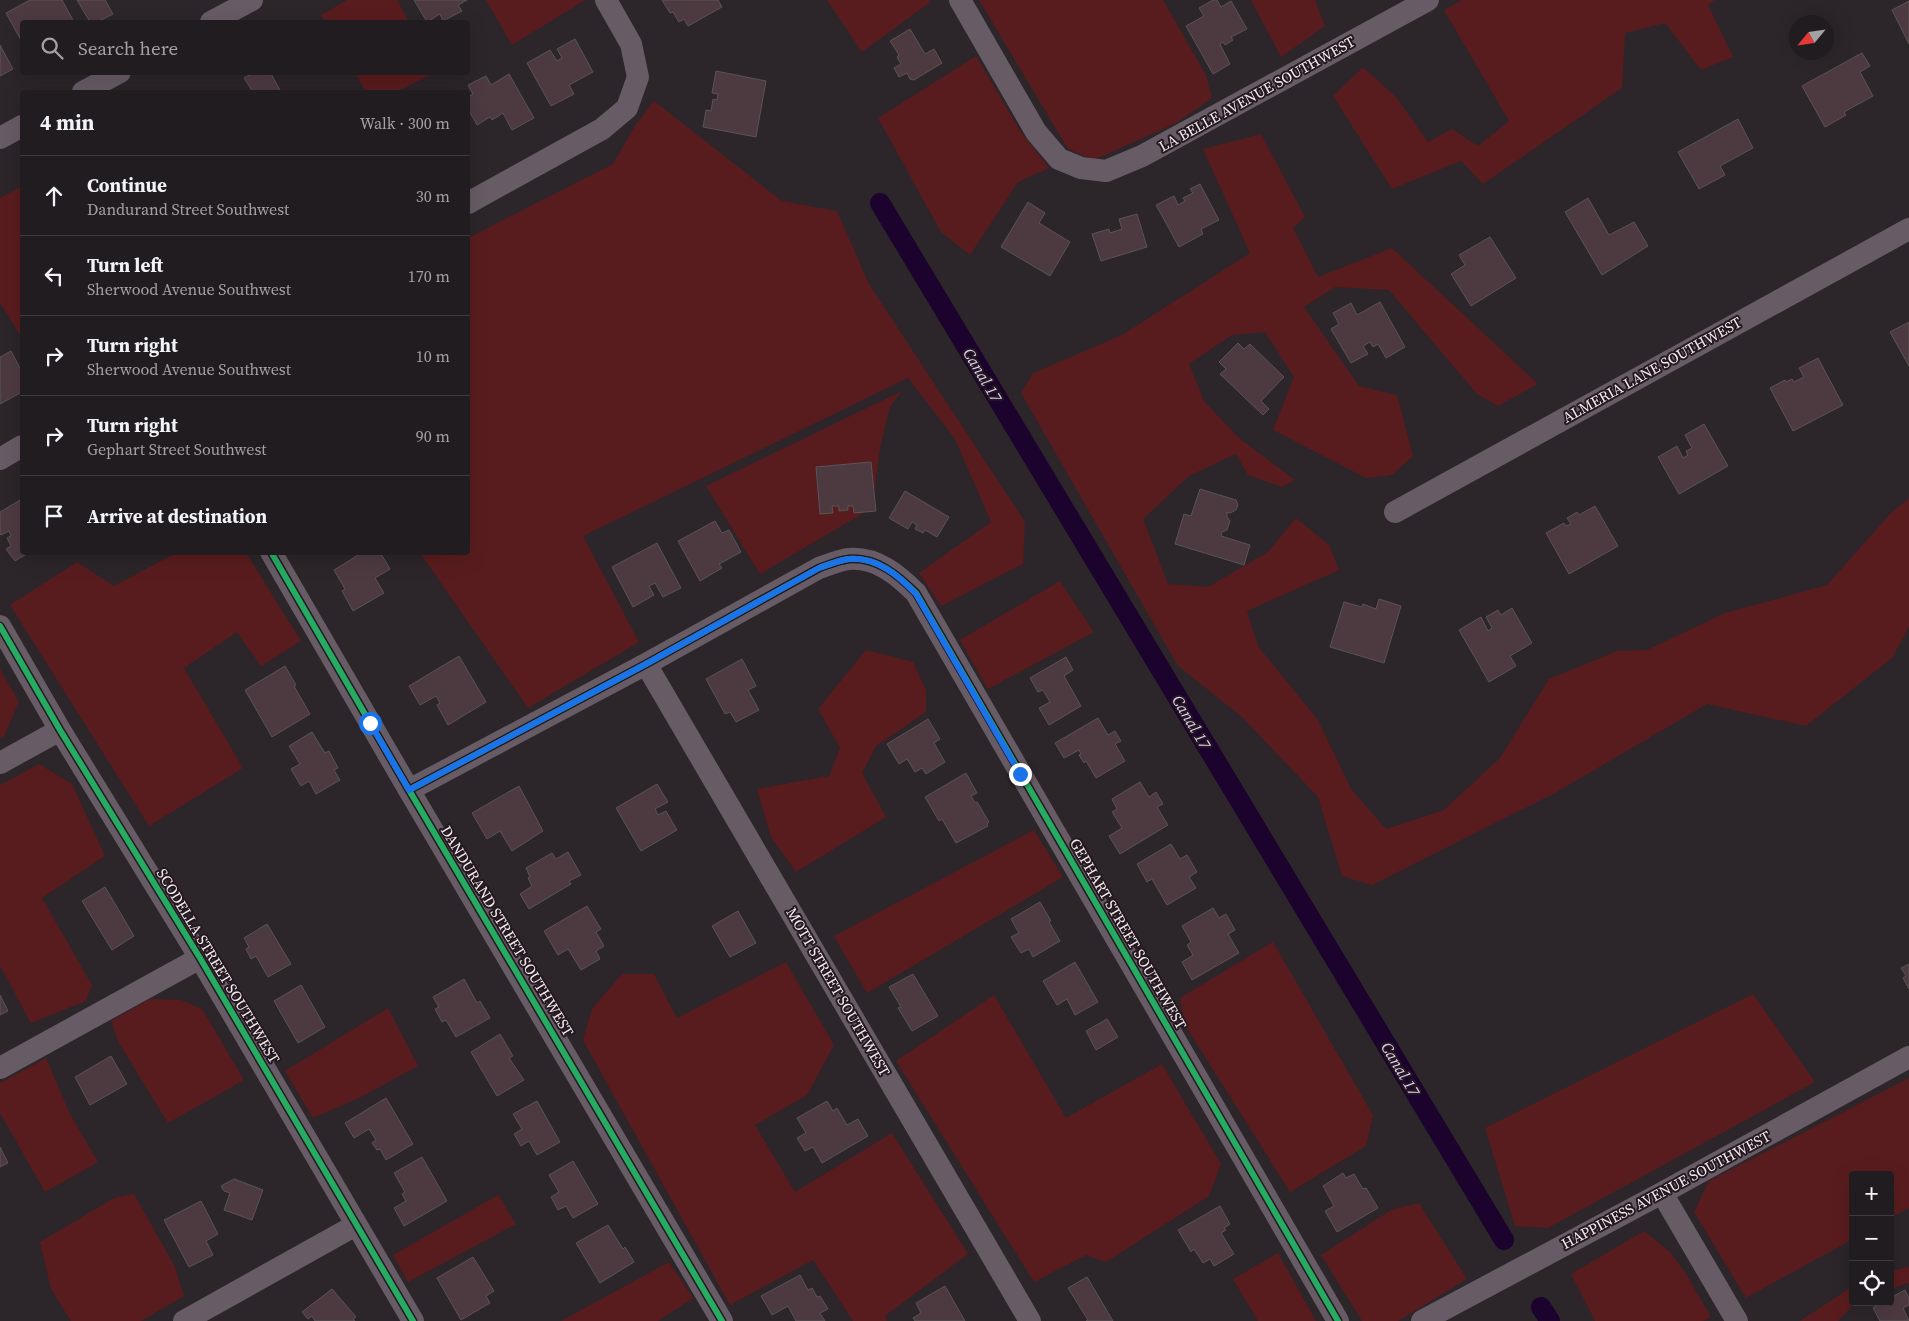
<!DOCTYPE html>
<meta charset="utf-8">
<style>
:root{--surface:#211c1f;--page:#2d292c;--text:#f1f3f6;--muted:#a2a1a4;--line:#3e3a3d}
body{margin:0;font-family:"Source Serif 4",serif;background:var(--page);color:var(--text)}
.controls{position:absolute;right:15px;bottom:15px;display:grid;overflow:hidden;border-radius:5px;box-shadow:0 5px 20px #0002}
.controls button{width:45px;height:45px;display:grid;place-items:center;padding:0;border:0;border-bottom:1px solid var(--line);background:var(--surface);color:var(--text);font:25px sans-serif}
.compass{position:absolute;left:1789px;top:15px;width:45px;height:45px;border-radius:50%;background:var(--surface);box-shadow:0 5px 20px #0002;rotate:241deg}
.stop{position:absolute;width:15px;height:15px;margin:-11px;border:4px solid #1a73e8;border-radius:50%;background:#fff}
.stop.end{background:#1a73e8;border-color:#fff;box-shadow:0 1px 5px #0008}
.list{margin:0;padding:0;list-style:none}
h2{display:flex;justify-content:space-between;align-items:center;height:65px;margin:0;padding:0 20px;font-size:21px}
h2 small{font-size:16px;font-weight:400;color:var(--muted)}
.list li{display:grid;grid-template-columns:32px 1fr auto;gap:15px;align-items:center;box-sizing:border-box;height:80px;padding:0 20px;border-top:1px solid var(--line)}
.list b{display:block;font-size:19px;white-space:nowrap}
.list p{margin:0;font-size:16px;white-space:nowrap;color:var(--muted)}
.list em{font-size:16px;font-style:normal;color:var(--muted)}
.icon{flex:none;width:28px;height:28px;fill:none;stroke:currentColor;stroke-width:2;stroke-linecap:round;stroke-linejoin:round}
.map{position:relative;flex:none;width:1909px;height:1321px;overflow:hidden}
.search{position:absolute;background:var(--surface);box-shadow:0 5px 20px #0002;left:20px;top:20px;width:450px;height:55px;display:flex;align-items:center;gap:12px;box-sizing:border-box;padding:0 18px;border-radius:5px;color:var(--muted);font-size:19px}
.panel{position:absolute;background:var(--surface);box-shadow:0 5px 20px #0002;left:20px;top:90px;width:450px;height:465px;border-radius:5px}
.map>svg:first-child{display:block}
.green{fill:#591c1e}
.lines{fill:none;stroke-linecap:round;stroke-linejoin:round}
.canal{stroke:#1b032d;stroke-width:20}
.building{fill:#4d3a41;stroke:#5a5456}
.minor{stroke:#675b66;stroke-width:22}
.cycleway-casing{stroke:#251920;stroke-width:9}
.cycleway{stroke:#26ab63;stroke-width:6}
.route{stroke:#1a73e8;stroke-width:6}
.labels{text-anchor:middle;stroke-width:4;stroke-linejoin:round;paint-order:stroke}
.street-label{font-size:15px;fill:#f3eaee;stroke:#251920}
.water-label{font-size:16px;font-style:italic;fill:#dfcdf4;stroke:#251920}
</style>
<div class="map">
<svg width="1909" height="1321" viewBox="0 0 1909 1321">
<rect width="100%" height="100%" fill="#2c2529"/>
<path class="green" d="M347,0H397L409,22H325L321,15Z
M486,0H585L512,45Z
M827,0H930L928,4L862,52Z
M979,0H1163L1206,75L1212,98L1176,123L1094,160L1068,149Z
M1251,0H1315L1325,26L1281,57Z
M1462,0H1715L1708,5L1733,57L1701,70L1665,23L1625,33L1622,88L1483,184L1461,161L1392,189L1333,96L1363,67L1396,97L1428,142L1452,129L1478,146L1509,121L1444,10Z
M976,56L1021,132L1049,168L1018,182L970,255L941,232L878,118Z
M355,73H435L396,92H366Z
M654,101L782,201L837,211L869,284L1025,522L1023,564L941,606L919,573L991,522L955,439L908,378L583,536L639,642L528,708L420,553L468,552V238L613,164L636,124Z
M1261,134L1305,217L1293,228L1318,277L1392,248L1538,384L1498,406L1477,394L1389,290L1335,287L1304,307L1359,386L1397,395L1413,456L1392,475L1366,478L1273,430L1294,377L1265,332L1232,335L1189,364L1204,401L1239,438L1295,480L1282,487L1248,475L1236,454L1189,476L1143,519L1168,584L1208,587L1268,552L1296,518L1329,545L1339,570L1247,611L1258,646L1318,720L1351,789L1386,829L1444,810L1500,758L1549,679L1617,651L1647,650L1725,613L1827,585L1890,514L1909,498V627L1892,658L1806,726L1707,704L1555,793L1372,885L1342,876L1318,797L1242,717L1178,666L1021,393L1033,373L1122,335L1250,253L1203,149Z
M22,186V338L0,303V198Z
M902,391L890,407L880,448L872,508L760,574L706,486Z
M178,552L246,553L301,641L261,666L237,632L184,668L243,768L149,826L10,605L77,562L114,586Z
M1060,581L1094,632L988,689L960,640Z
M866,650L913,662L926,690V712L876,746L862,773L886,817L796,872L771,837L757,789L829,776L840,748L818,709Z
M0,669L19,702L4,736L0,738Z
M39,764L72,784L105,856L42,898L92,985L86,1001L31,1023L0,966V785Z
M1034,830L1063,877L867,993L834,936Z
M1273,942L1373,1115L1366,1146L1290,1192L1185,1025L1180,998Z
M786,962L834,1045L807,1095L755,1125L795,1192L892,1133L968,1254L885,1316L887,1321H853L813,1260L730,1305L583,1040L592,1009L622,974H654L677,1018Z
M1753,994L1815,1082L1548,1228L1515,1226L1485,1128Z
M994,995L1066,1118L1162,1064L1221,1164L1209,1196L1106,1262L1086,1255L1034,1282L896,1061Z
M150,999L181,1000L202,1009L244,1080L168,1123L119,1043L111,1021Z
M388,1008L418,1066L361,1097L313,1118L285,1071Z
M46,1058L70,1114L98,1162L45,1192L0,1113V1083Z
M1909,1078V1208L1890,1218V1175H1853V1239L1746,1298L1694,1212L1709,1181Z
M134,1194L174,1265L184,1296L141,1321H71L51,1289L40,1242L114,1198Z
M498,1195L516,1224L408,1282L393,1255Z
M1419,1203L1467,1279L1398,1321H1362L1321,1255L1391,1210Z
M1644,1231L1670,1252L1686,1274L1711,1317L1703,1321H1595L1571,1274Z
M1278,1253L1316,1321H1258L1233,1279Z
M669,1262L693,1298L658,1321H561Z
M1909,1267V1283L1890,1289V1271Z
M1853,1286V1302H1856L1838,1321H1800Z"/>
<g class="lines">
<path class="canal" d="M880,203L1504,1240
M1541,1307L1550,1321"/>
</g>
<path class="building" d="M30,0H62L74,22H22V42L6,13Z
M77,0H105L113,14L97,22H90Z
M414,0H467L458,5L462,11L443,21L440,14L427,22Z
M662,0H718L722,7L688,26L684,19L679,22L673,12L670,13Z
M1213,0H1217L1221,7L1231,1L1247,29L1231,37L1233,40L1225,45L1223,42L1220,44L1230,64L1213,74L1186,26L1204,16L1199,8Z
M1909,1V44L1892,10Z
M910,29L925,54L934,49L942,63L914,80L910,79L907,73L899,77L894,68L901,64L897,57L899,55L890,41Z
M575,39L593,72L569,85L574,94L551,106L527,63L550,50L557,61L562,58L557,49Z
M0,45L13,69L0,76Z
M1862,53L1870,66L1860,72L1873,96L1844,112L1846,115L1825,127L1802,86Z
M716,71L766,81L756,137L703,127L706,110L711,111L713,99L717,100L718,94L712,93Z
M255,72H270L281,92H253L244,78Z
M509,74L534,118L512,130L503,113L492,120L490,117L477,125L468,109V97L473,94L468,85L486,76L491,85Z
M1738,119L1753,148L1720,166L1725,175L1699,189L1678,152Z
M1200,184L1219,220L1201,229L1203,234L1179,247L1156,205L1174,196L1178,205L1185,201L1183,198L1193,193L1190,189Z
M1588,198L1609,235L1634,222L1648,246L1602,275L1565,212Z
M1028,202L1045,213L1039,223L1070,242L1050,276L1001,247Z
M1137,214L1147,247L1101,261L1092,234L1109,229L1110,233L1122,229L1119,219Z
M1490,237L1516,278L1471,306L1451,274L1465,265L1459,255Z
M1380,302L1405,347L1386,358L1378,344L1373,347L1370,342L1363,346L1368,354L1351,363L1331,329L1339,324L1333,313L1351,303L1357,315Z
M1909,322V366L1890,332Z
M1238,343L1244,349L1250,344L1284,377L1261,401L1269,409L1263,415L1220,374L1226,369L1219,362Z
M11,351L22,372V392L0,404V357Z
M1818,358L1843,405L1793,431L1770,388L1785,380L1786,382L1792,379L1794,382L1804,377L1799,368Z
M1704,424L1728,466L1679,494L1658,457L1677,446L1683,458L1688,455L1686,451L1692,448L1685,435Z
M871,462L876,511L854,513L853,506H848V510L839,511V506H832L833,513L820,514L816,467Z
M1200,489L1236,500L1238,505L1236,510L1230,513L1227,512V517L1230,521L1227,530L1222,532L1221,536L1250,545L1244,565L1175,544L1184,514L1191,516Z
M905,491L949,517L937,537L925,530L923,533L915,529L917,525L912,522L908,529L889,518Z
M22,499V552H30L15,561L6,549L11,546L7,538L11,536L9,531L1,535L0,534V512Z
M1595,506L1618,546L1569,574L1546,533L1564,523L1566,526L1571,524L1567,518L1577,512L1579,515Z
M715,521L722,533L729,530L741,552L719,564L722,568L700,581L678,541Z
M657,543L681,588L663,597L655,583L649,586L654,595L633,607L612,567Z
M363,552H380L390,569L375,578L384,593L353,611L342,591L345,589L334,570Z
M1379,599L1401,606L1384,663L1330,647L1344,602L1362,607L1363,604L1376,609Z
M1512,608L1532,643L1510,656L1516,666L1489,682L1459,630L1481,617L1488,631L1492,628L1486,617L1498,610L1501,615Z
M459,656L486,702L448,725L437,705L440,703L436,696L420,705L409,686Z
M1066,657L1073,670L1064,676L1081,706L1049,725L1039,708L1050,702L1043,690L1038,692L1030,678Z
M742,659L756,686L748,690L759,710L736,722L730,712L725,714L706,679Z
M285,666L296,685L294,686L310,714L272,737L245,690Z
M1098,718L1108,735L1115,731L1121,741L1115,744L1125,761L1096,778L1086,761L1084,763L1079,755L1081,754L1079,750L1064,758L1055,743Z
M928,719L940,739L934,743L945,762L926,774L922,768L915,772L907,759L899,764L887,744Z
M312,732L325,753L329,751L338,768L334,770L340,780L316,794L309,781L301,786L291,769L300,764L289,746Z
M966,773L977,793L971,796L975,803L977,802L989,822L987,824L988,826L956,843L942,819L939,821L925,797Z
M1140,782L1149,797L1156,792L1163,804L1157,807L1168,825L1120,854L1109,836L1122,828L1112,812L1117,809L1112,799Z
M657,784L668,802L655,809L658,815L666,811L677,830L641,851L616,808Z
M519,786L543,831L512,851L500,831L487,839L472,813Z
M1171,844L1180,859L1187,855L1197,872L1189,877L1196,888L1167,905L1152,879L1147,882L1137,864Z
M568,852L581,875L569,881L571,884L529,909L520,894L532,886L528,878L530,877L526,868L552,853L556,859Z
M105,887L134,936L112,950L82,901Z
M1040,902L1051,921L1049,922L1060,941L1033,957L1029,949L1021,953L1011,937L1019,933L1011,919Z
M587,906L601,929L596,932L604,946L596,951L600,959L581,970L568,949L558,955L544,931Z
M1213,908L1219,918L1226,914L1235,930L1228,934L1239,953L1192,980L1182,962L1193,955L1187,945L1191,942L1182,926Z
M738,911L756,943L730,957L712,926Z
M267,924L291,964L268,977L256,956L251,959L246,949L249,947L244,938Z
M1075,962L1098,1002L1075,1015L1067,999L1057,1005L1043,981Z
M1909,964V989L1903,978L1906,976L1901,968Z
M913,974L938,1016L912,1031L898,1008L901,1007L889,987Z
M464,979L477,1003L480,1001L490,1018L456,1037L446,1020L442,1022L435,1009L439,1007L433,997Z
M301,985L325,1027L298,1043L274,1001Z
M0,995L8,1011L0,1015Z
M1107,1019L1118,1037L1096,1050L1086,1031Z
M500,1034L513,1056L509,1058L524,1080L497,1096L471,1052Z
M111,1056L127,1084L90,1105L75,1077Z
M386,1098L413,1144L386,1160L380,1149L377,1150L372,1143L376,1140L369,1129L354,1138L345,1123Z
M537,1101L560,1142L537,1155L529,1141L521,1146L514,1134L522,1129L513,1114Z
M827,1101L833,1111L837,1108L847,1125L858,1119L868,1136L822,1163L813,1147L805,1151L797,1138L806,1133L797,1118Z
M0,1147L8,1163L0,1167Z
M422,1157L447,1201L404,1226L394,1208L406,1201L402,1194L405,1192L394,1173Z
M573,1161L598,1204L573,1218L566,1206L558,1210L551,1197L559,1192L549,1175Z
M1343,1173L1346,1178L1354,1174L1363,1189L1366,1188L1378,1208L1337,1232L1325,1211L1334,1206L1323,1186Z
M234,1179L263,1190L252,1220L224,1210L230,1193L224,1191L221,1186Z
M201,1201L218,1234L206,1241L213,1255L189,1267L164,1220Z
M1220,1206L1230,1224L1224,1228L1226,1230L1221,1233L1234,1254L1214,1266L1210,1259L1203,1263L1194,1249L1191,1252L1178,1230Z
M608,1225L623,1249L625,1247L634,1262L600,1283L576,1243Z
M473,1257L494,1291L486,1296L490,1303L461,1320L437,1278Z
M800,1275L808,1290L812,1288L817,1297L820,1296L828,1309L820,1313L825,1321H796L788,1306L772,1315L767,1306L761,1296Z
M1087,1277L1113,1321H1086L1088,1320L1068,1288Z
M945,1286L965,1321H915L913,1318L921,1313L916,1303Z
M332,1289L356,1317L353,1319L355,1321H315L312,1316L308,1319L302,1312Z
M1905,1290L1909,1298V1305L1903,1308L1909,1321H1880L1873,1308L1883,1302H1890V1298Z"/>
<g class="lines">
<path class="minor" d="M960,0L1036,132L1059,159L1081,168L1106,171L1142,156L1428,0
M211,22L252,0
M83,92L120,72
M0,138L22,126
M468,203L602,129L627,108L638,77L631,44L606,0
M0,459L22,446
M1395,512L1909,229
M271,552L409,790L722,1321
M0,626L60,730L200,958L413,1321
M646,664L1030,1321
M0,763L60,730
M409,790L646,664L819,568C828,565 839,560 849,559C877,557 898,575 916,593L1338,1321
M0,1068L200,958
M1662,1193L1737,1321
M184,1321L356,1225
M1422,1321L1662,1193L1909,1057"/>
<defs>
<path id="cycleway" d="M271,552L409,790L722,1321
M0,626L60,730L200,958L413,1321
M409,790L646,664L819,568C828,565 839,560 849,559C877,557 898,575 916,593L1338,1321"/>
</defs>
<use href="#cycleway" class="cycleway-casing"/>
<use href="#cycleway" class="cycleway"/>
</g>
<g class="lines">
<path class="route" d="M370,723L409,790L646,664L819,568C828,565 839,560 849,559C877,557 898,575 916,594L1020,774"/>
</g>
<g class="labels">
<g class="street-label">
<text transform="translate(1257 94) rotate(-29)" y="5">LA BELLE AVENUE SOUTHWEST</text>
<text transform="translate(1652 370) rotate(-29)" y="5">ALMERIA LANE SOUTHWEST</text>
<text transform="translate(507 931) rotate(59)" y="5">DANDURAND STREET SOUTHWEST</text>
<text transform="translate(1128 934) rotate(60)" y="5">GEPHART STREET SOUTHWEST</text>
<text transform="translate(218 966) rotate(59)" y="5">SCODELLA STREET SOUTHWEST</text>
<text transform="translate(838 992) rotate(60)" y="5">MOTT STREET SOUTHWEST</text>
<text transform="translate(1666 1190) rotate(-28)" y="5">HAPPINESS AVENUE SOUTHWEST</text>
</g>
<g class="water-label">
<text transform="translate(983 375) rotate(59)" y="6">Canal 17</text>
<text transform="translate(1192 722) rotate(59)" y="6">Canal 17</text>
<text transform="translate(1401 1069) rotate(59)" y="6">Canal 17</text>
</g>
</g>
</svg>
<div class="controls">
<button>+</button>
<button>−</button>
<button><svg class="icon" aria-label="locate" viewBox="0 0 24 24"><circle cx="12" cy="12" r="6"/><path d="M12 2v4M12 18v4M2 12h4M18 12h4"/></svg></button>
</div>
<svg class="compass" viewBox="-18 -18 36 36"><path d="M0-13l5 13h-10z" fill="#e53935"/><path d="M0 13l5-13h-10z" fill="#a2a1a4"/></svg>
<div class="stop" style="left:370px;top:723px"></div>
<div class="stop end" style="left:1020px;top:774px"></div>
<div class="search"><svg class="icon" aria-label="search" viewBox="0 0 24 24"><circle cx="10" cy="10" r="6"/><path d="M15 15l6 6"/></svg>Search here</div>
<section class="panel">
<h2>4 min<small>Walk · 300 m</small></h2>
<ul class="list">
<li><svg class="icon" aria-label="ahead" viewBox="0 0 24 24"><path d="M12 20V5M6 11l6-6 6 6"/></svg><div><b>Continue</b><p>Dandurand Street Southwest</p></div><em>30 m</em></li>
<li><svg class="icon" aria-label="left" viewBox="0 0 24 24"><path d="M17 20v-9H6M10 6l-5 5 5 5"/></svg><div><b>Turn left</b><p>Sherwood Avenue Southwest</p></div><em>170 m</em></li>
<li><svg class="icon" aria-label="right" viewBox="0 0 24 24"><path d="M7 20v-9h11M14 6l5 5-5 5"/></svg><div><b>Turn right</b><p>Sherwood Avenue Southwest</p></div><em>10 m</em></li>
<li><svg class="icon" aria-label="right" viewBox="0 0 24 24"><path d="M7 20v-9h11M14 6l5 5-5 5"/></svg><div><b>Turn right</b><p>Gephart Street Southwest</p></div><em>90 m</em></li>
<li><svg class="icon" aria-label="arrive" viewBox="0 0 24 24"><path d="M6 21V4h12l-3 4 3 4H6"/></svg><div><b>Arrive at destination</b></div></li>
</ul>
</section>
</div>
